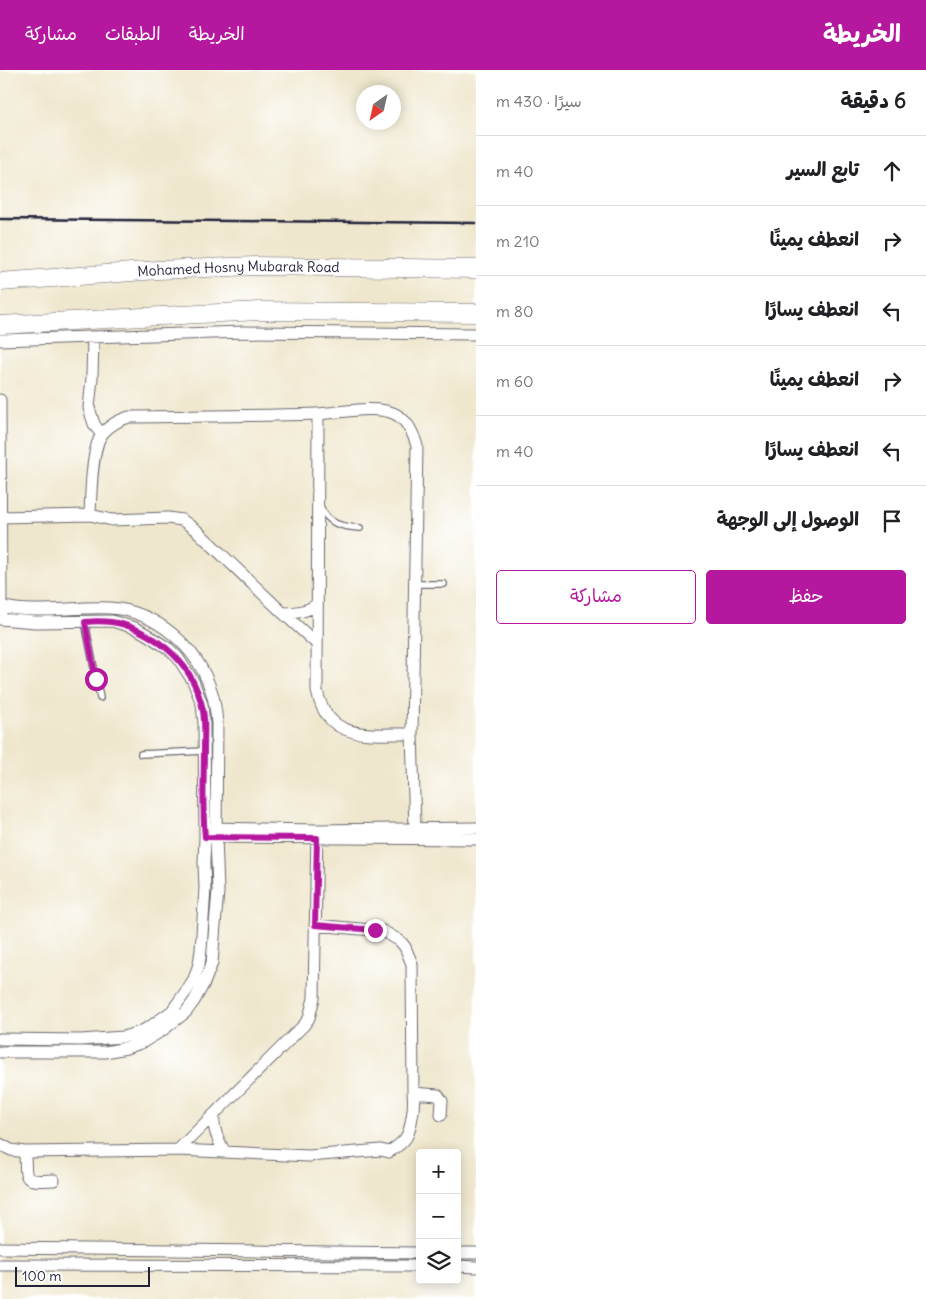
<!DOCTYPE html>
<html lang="ar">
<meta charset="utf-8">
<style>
:root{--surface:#fff;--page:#f2f2f2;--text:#202124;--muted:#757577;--line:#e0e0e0;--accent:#b5179e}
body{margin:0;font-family:Delius,"Playpen Sans Arabic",sans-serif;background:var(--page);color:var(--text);direction:rtl}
.controls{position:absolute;right:15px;bottom:15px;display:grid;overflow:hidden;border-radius:5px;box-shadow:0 2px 12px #0003}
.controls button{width:45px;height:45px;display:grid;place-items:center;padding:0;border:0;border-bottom:1px solid var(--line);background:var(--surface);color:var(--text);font:25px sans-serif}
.compass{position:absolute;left:356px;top:15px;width:45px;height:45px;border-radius:50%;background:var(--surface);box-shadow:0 2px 12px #0003;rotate:214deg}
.scale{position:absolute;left:15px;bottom:12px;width:135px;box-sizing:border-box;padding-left:5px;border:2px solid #22223b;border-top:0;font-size:14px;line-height:18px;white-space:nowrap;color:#22223b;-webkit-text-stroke:4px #fff;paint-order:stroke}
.stop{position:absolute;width:15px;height:15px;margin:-11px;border:4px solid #b5179e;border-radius:50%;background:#fff}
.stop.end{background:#b5179e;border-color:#fff;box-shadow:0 1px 5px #0008}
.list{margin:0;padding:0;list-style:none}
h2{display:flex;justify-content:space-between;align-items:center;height:65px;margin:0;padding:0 20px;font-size:21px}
h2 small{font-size:16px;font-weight:400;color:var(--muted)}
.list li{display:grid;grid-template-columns:32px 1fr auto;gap:15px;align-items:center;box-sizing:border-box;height:70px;padding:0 20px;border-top:1px solid var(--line)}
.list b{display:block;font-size:19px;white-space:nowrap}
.list em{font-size:16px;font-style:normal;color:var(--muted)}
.actions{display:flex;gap:10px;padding:15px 20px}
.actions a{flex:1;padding:11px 0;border:1px solid var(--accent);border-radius:5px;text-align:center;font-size:18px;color:var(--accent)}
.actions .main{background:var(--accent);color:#fff}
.icon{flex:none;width:28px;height:28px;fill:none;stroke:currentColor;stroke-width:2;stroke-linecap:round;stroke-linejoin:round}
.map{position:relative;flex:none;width:476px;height:1229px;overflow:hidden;direction:ltr}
header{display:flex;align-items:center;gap:30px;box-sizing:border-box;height:70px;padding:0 25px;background:var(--accent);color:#fff}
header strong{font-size:24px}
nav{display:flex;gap:28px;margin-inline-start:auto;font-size:18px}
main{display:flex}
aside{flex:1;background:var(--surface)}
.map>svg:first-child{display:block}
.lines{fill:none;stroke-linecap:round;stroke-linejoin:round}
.service-casing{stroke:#6a676e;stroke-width:8}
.minor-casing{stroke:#6a676e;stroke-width:13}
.trunk-casing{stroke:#6a676e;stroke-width:19}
.service{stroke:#fff;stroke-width:5.5}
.minor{stroke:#fff;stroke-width:11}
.trunk{stroke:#fff;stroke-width:18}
.rail{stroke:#22223b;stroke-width:2.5}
.route{stroke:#b5179e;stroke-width:6}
.labels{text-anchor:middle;stroke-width:4;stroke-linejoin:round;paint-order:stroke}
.street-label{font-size:14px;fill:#22223b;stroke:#fff}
</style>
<header>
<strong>الخريطة</strong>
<nav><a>الخريطة</a><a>الطبقات</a><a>مشاركة</a></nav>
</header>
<main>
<aside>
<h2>6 دقيقة<small>سيرًا · 430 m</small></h2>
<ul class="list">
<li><svg class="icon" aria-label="ahead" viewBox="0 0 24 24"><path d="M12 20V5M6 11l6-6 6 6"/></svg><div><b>تابع السير</b></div><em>40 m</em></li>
<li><svg class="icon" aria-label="right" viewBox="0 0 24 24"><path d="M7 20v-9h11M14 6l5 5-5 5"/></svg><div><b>انعطف يمينًا</b></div><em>210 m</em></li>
<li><svg class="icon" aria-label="left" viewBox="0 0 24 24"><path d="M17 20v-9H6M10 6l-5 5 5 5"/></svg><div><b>انعطف يسارًا</b></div><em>80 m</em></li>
<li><svg class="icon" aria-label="right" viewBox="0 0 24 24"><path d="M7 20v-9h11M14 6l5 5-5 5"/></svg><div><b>انعطف يمينًا</b></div><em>60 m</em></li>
<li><svg class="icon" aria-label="left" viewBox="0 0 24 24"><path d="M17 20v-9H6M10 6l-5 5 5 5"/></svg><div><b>انعطف يسارًا</b></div><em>40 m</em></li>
<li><svg class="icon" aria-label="arrive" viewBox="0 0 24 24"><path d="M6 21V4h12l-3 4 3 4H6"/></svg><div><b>الوصول إلى الوجهة</b></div></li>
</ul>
<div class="actions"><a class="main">حفظ</a><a>مشاركة</a></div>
</aside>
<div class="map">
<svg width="476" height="1229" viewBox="0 0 476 1229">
<rect width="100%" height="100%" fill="#fff"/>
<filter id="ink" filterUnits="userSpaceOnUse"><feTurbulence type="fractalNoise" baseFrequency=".02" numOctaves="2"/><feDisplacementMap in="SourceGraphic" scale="10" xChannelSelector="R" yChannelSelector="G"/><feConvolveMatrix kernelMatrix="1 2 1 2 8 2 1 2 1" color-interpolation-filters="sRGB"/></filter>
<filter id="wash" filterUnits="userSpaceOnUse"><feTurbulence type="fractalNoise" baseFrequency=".0096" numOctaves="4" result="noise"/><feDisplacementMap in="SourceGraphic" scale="20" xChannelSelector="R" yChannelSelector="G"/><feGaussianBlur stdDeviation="1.12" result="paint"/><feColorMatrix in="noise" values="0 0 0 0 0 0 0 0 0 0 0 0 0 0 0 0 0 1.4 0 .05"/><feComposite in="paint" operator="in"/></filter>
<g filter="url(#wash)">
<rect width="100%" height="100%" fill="#efe7cd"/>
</g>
<g filter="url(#ink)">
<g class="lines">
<defs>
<path id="service" d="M320,436C328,454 341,457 360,458
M415,514H444
M85,552L100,628
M141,684L204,681"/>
<path id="minor" d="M93,267L92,308L89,338L94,354L101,364
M0,270L243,262L476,264
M0,330L1,543
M318,344L317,621C328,673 370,663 412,664
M90,445C91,426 91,376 103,363C110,355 119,350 129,347C192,346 254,346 317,344C339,343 373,335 393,343C407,349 413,362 417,376L412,664L415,758
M0,447L90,445L112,450L168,448L182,450L196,460L283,543L317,574
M0,536C36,545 73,536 110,538C156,541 197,577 211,620C215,631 216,642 217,653L216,767L218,821L215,855L212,893L204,913L194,931L186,942L163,960L143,972L126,978L105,982H0
M283,543C295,543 306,542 316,535
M0,549L35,552L112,551L135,558L146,564L169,579L178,588L193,611L202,634L204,654L205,767L204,793L205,818L201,880L199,894L194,909L187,920L172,941L151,956L140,962L123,967L81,970L0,969
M210,758L317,760L476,758
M210,767L476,769
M413,1023L438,1025L442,1031L441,1045
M214,1045C212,1059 218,1071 225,1082
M0,1074L11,1080L25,1082L178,1080L309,1086L381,1080L389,1082C406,1071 409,1067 412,1047C414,1038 414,1032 413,1023L412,894L405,877L400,871L383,861L315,855
M178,1080L304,955L309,948L314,928L317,760
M25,1082C26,1113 23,1111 54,1110
M0,1178L420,1183
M457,1183H476
M0,1195L420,1196
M457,1196L476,1197"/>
<g id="trunk">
<path id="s1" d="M0,212L158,200L255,196L476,199"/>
<path d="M0,255L161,246L259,241L476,243"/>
</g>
</defs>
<use href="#service" class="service-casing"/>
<use href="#minor" class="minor-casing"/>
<use href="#trunk" class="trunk-casing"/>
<use href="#service" class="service"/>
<use href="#minor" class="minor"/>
<use href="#trunk" class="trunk"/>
<path class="rail" d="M0,149L476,153"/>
</g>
</g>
<g class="lines" filter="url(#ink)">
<path class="route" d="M96,609L85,552C114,549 133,555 157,571C180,587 193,605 201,632C206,647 204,663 204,678C204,707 202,738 205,767L317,768L315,855L375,860"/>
</g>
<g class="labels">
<g class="street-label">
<text dy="5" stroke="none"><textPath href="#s1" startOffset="239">Mohamed Hosny Mubarak Road</textPath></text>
</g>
</g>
</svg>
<div class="controls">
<button>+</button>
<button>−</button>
<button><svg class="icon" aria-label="layers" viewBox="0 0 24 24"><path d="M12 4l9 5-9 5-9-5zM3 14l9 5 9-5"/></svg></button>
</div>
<svg class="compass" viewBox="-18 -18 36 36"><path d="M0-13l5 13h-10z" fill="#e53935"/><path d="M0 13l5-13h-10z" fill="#757577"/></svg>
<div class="scale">100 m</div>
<div class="stop" style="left:96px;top:609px"></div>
<div class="stop end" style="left:375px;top:860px"></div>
</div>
</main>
